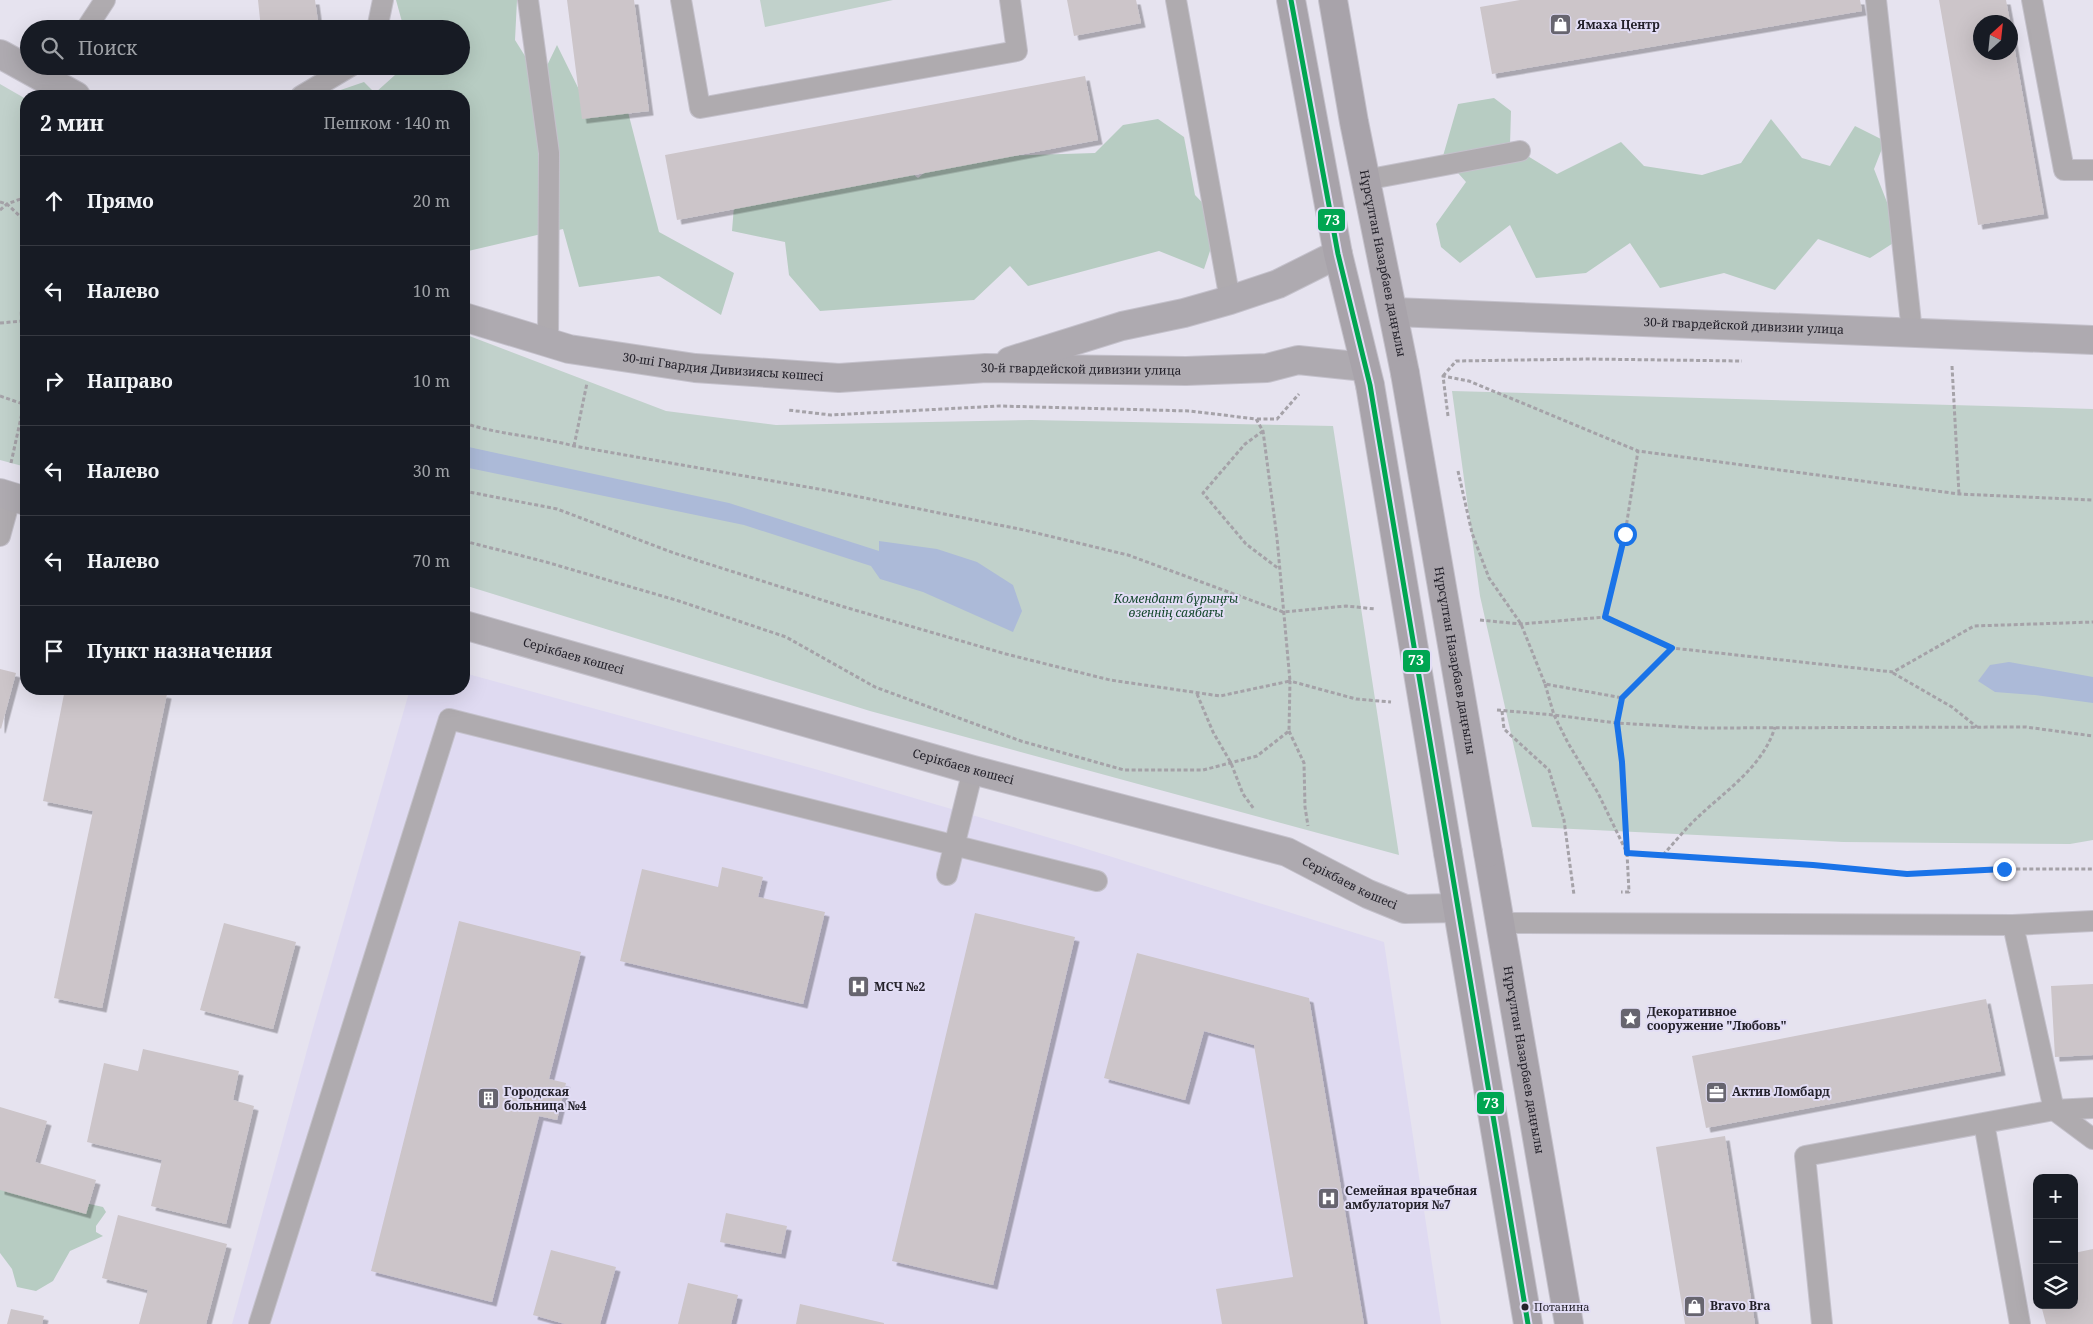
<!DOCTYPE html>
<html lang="ru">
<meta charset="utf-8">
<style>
:root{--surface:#171b24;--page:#20242c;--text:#f1f3f6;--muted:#9ea1a6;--line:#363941}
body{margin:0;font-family:"Noto Serif",serif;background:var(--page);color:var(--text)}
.controls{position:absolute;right:15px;bottom:15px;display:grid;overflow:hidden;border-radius:10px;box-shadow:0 5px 20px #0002}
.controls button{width:45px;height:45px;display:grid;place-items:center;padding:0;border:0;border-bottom:1px solid var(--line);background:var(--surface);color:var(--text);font:25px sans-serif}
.compass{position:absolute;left:1973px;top:15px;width:45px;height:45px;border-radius:50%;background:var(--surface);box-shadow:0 5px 20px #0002;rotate:27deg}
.stop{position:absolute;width:15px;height:15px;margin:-11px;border:4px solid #1a73e8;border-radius:50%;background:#fff}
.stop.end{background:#1a73e8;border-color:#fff;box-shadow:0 1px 5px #0008}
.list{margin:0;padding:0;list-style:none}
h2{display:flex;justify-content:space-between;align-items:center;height:65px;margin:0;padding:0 20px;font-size:21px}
h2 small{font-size:16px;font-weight:400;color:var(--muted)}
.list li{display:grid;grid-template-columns:32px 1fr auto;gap:15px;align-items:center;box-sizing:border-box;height:90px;padding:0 20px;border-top:1px solid var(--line)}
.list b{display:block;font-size:19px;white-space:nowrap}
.list em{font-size:16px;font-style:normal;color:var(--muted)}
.icon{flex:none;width:28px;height:28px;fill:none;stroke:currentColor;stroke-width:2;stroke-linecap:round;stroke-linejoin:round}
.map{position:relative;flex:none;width:2093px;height:1324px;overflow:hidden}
.search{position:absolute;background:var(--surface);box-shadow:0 5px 20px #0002;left:20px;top:20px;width:450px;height:55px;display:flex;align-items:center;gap:12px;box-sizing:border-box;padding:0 18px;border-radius:28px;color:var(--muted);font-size:19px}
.panel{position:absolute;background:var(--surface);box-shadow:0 5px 20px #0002;left:20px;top:90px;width:450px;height:605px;border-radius:20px}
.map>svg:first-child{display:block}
.built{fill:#dfdaf1}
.green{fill:#c1d1cb}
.forest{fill:#b7ccc2}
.water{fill:#acbad8}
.building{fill:#ccc5c9;filter:url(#shadow)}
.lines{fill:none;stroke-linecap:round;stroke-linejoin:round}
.lane-casing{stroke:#c4c1cb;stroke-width:22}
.secondary-casing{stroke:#c4c1cb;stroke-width:30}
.primary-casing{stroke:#c4c1cb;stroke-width:30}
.path{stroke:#a5a2a8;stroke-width:3;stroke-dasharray:4 2.5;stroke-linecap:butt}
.lane{stroke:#afabaf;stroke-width:20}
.secondary{stroke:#aeaab0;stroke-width:28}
.primary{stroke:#a8a3aa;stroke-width:28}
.primary-bridge-casing{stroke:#c4c1cb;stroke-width:30;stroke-linecap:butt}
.primary-bridge{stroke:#a8a3aa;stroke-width:28}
.bus-1-casing{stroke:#e2ddf5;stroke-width:9}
.bus-1{stroke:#00a651;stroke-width:5}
.route{stroke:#1a73e8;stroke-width:6}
.bus-dot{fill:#23212a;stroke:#e2ddf5;stroke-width:2}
.labels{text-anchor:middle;stroke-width:4;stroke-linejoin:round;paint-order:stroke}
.bus-label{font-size:11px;fill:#23212a;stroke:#e2ddf5;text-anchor:start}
.poi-label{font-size:12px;font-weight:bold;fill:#23212a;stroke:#e2ddf5;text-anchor:start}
.street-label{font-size:12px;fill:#23212a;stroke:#e2ddf5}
.park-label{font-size:12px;font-style:italic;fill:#12452a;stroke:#e2ddf5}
.line-badge{stroke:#e2ddf5;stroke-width:2}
.badge-label{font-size:14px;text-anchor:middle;font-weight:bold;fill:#fff}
</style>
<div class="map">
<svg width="2093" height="1324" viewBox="0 0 2093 1324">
<defs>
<filter id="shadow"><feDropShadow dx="4.5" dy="4.5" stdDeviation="0" flood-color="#0004"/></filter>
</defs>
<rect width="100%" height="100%" fill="#e6e3ef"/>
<path class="built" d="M464,673L815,769L1074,845L1384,942L1441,1324H232L312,1032L410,689H464Z"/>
<path class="green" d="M760,0H893L765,27Z
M0,84L26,99V467L0,460Z
M464,334L666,411L776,425L1031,420L1333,426L1399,855L870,711L464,585Z
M1452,391L2093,409V840L2070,844L1843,842L1532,827L1480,596Z"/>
<path class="forest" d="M396,0H517L515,40L540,80L557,45L592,116L628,112L659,232L734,273L721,315L659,276L579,287L563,229L464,252V96H323L364,82L375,93L405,66H461V29H404Z
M1494,98L1511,111L1510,145L1557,174L1621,142L1644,166L1702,175L1741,163L1771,119L1802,158L1830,166L1855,126L1885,141L1874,169L1901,238L1870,258L1818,239L1775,290L1724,273L1660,288L1630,243L1586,273L1536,278L1510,225L1460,263L1441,247L1436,224L1466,182L1443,156L1458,104Z
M1158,119L1184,137L1195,195L1220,221L1204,269L1159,251L1028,286L1010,266L974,300L820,311L789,275L785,242L732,231L734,206L895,161L918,178L942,158L1095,153L1123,125Z
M0,1161L76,1201L103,1207L106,1212L96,1226V1232L103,1236L70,1251L53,1281L36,1291L17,1287L12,1269L0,1253Z"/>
<path class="water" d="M464,446L729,503L879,551V541L937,549L977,562L1013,585L1022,611L1013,632L923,592L880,579L871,566L744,525L464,467Z
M2009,662L2093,677V703L2035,695L1995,692L1978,681L1990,665Z"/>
<path class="building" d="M258,0H315L319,29H261Z
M567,0H634L649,111L582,119Z
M1067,0H1136L1141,23L1074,36Z
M1520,0H1860L1862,11L1492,74L1480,7Z
M1939,0H2006L2010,22H1980V52H2010L2011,29L2044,214L1978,225Z
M1085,76L1098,140L677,220L665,155Z
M0,669L16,673L1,729L0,728Z
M65,689H138L167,694L102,1008L54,998L93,811L43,801Z
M722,867L763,877L758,897L825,912L803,1004L620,961L642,869L718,887Z
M975,913L1075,937L993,1285L892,1261Z
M459,921L581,952L549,1079L566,1083L557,1120L539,1116L492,1302L371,1271Z
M224,923L296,942L273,1029L200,1010Z
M1137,953L1309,998L1364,1324H1222L1216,1289L1293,1277L1254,1045L1204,1031L1185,1100L1104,1078Z
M2093,984V1055L2055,1057L2051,986Z
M1986,999L2001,1071L1706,1128L1692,1056Z
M143,1049L239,1071L233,1100L254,1106L226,1224L151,1206L162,1160L87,1142L104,1063L138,1071Z
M0,1107L47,1121L35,1162L96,1180L86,1214L0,1190Z
M1725,1136L1755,1324H1685L1656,1147Z
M726,1213L787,1226L781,1254L720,1242Z
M118,1215L227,1244L206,1324H139L148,1290L102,1278Z
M2093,1249V1324H2046L2041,1305H2074V1253Z
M551,1250L616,1267L600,1324H565L533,1315Z
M688,1283L738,1295L731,1324H678Z
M800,1304L884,1323V1324H796Z
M11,1309L44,1316L42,1324H7Z"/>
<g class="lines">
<defs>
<path id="lane" d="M528,0L549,153L548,343
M681,0L700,108L1017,51L1010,0
M1176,0L1230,300
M1876,0L1912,332
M2032,0L2064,170H2093
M86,29L105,0
M377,29L383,0
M301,96L351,66
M1365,180L1520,151
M0,536L11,496
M947,875L973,770
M1500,923L2013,925L2054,1110L1805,1156L1822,1324
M2013,925L2093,921
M2054,1110L2093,1139
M2054,1110L2093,1108
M1984,1123L2020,1324
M259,1324L449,719L1097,881"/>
<g id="secondary">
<path d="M0,54L76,96"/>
<path id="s1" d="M1394,312L2093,340"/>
<path id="s2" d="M464,317L569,349L695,368L839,378L986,368L1186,371L1267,368L1298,360L1365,367"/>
<path d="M1010,361L1122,326L1184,313L1230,300L1278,284L1338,254"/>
<path d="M0,493L26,501"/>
<path id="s3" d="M464,625L973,770L1287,852L1368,894L1405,909L1457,908"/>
</g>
<g id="primary">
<path d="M1291,0L1338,254L1370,385"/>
<path id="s4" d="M1333,0L1354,122L1405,373"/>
<path d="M1448,853L1528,1324"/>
<path id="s5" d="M1488,853L1569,1324"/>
</g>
</defs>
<use href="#lane" class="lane-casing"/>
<use href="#secondary" class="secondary-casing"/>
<use href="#primary" class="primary-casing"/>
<path class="path" d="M0,202L7,204L26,222
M0,210L7,204L26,197
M26,300C17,311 23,321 26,334
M0,323L23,321L26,324
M1952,366L1959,494
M1443,376L1456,361L1588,359L1742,361
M0,396L26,405
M1448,416L1443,376L1469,381L1638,451L1959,494L2093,500
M1257,419H1277L1299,394
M464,423C500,435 537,436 574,446L830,491L1024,530L1128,555L1283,612L1346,606L1375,609
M1263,431L1245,444L1203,493L1246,544L1279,569
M574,446L587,383
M11,463L24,404L26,365
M1458,471L1472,533L1489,578L1521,624L1545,684L1623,698L1617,723L1622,762L1627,853L1813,865L1907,874L2004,869H2093
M464,491L557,509L674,553L841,606L1006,654L1110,680L1220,696L1290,681L1277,538L1263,431L1256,419L1190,411L999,406L831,415L788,410
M464,541L546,562L679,601L786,637L875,687L1021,741L1124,770H1203L1257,756L1289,731L1290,681L1356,699L1391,702
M1605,617L1672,648L1893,672L1974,626L2093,622
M1480,620L1521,624L1605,617L1625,534L1638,451
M1893,673L1952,707L1977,727
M1545,684L1554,715L1568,743L1598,793L1627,853L1629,892H1621
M1197,694L1213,732L1231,763L1243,794L1254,809
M1623,698L1672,648
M1497,710L1554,715L1617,723L1701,728L2026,727L2093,736
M1502,711L1504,729L1549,770L1564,820L1574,895
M1289,731L1304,763L1305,807L1308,826
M1663,855C1674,843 1685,829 1697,818C1725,791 1763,767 1775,727"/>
<use href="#lane" class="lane"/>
<use href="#secondary" class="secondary"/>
<use href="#primary" class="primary"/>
<defs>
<g id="primary-bridge">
<path id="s6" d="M1405,373L1488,853"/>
<path d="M1370,385L1448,853"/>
</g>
</defs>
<use href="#primary-bridge" class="primary-bridge-casing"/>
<use href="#primary-bridge" class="primary-bridge"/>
<defs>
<path id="bus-1" d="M1291,0L1338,254L1370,385L1528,1324"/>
</defs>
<use href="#bus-1" class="bus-1-casing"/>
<use href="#bus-1" class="bus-1"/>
</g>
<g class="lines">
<path class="route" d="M1625,534L1605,617L1672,648L1622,698L1617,723L1622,762L1627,853L1813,865L1907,874L2004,869"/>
</g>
<defs>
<symbol id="shop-square" viewBox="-11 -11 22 22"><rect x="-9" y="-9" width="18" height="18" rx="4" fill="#67656f" stroke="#e2ddf5"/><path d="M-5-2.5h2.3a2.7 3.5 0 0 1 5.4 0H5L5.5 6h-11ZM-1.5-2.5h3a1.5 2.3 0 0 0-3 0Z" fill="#fff"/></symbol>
<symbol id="hospital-square" viewBox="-11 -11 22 22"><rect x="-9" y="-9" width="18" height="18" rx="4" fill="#67656f" stroke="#e2ddf5"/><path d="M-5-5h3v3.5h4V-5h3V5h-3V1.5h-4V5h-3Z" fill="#fff"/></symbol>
<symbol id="sight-square" viewBox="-11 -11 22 22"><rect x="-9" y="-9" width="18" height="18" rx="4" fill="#67656f" stroke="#e2ddf5"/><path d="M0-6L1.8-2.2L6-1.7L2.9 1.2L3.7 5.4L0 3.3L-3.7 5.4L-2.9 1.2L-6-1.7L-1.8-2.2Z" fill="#fff"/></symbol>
<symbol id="office-square" viewBox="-11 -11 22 22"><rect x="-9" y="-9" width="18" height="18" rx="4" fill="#67656f" stroke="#e2ddf5"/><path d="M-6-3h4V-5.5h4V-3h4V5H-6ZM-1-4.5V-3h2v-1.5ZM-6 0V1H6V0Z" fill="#fff"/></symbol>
<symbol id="building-square" viewBox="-11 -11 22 22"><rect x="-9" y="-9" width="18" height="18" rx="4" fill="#67656f" stroke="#e2ddf5"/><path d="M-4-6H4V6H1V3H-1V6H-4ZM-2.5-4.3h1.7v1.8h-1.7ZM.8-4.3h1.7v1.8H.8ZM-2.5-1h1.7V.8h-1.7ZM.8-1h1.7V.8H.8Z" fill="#fff"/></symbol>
</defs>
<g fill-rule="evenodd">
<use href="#shop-square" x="1548" y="12" width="25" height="25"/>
<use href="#hospital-square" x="846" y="974" width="25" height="25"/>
<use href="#sight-square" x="1618" y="1006" width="25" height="25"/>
<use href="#office-square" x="1704" y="1080" width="25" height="25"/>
<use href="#building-square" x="476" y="1086" width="25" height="25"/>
<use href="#hospital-square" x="1316" y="1186" width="25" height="25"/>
<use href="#shop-square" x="1682" y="1294" width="25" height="25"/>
</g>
<circle class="bus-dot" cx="1525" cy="1307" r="4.5"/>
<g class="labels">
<g class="bus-label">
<text x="1534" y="1311">Потанина</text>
</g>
<g class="poi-label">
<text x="1577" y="29">Ямаха Центр</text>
<text x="874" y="991">МСЧ №2</text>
<text x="1647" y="1016">Декоративное<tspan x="1647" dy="14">сооружение "Любовь"</tspan></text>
<text x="504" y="1096">Городская<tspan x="504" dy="14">больница №4</tspan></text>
<text x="1732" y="1096">Актив Ломбард</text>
<text x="1345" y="1195">Семейная врачебная<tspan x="1345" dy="14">амбулатория №7</tspan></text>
<text x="1710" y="1310">Bravo Bra</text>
</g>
<g class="street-label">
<text dy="4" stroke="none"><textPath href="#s4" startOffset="268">Нұрсұлтан Назарбаев даңғылы</textPath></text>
<text dy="4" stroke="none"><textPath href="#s1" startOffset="350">30-й гвардейской дивизии улица</textPath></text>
<text dy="4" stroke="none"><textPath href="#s2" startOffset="265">30-ші Гвардия Дивизиясы көшесі</textPath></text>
<text dy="4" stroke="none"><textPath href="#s2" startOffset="624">30-й гвардейской дивизии улица</textPath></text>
<text dy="4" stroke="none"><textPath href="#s3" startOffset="114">Серікбаев көшесі</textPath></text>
<text dy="4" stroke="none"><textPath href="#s6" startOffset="292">Нұрсұлтан Назарбаев даңғылы</textPath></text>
<text dy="4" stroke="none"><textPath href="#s3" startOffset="519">Серікбаев көшесі</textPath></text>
<text dy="4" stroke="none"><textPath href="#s3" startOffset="924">Серікбаев көшесі</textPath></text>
<text dy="4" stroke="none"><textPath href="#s5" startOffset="210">Нұрсұлтан Назарбаев даңғылы</textPath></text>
</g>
<g class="park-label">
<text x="1176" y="603">Комендант бұрыңғы<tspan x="1176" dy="14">өзеннің саябағы</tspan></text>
</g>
</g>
<g class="line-badge">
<rect x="1317" y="208" width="29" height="24" rx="5" fill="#00a651"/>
<rect x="1402" y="649" width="29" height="24" rx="5" fill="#00a651"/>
<rect x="1476" y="1091" width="29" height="24" rx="5" fill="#00a651"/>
</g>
<g class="badge-label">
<text x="1332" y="225">73</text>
<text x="1416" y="665">73</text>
<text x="1491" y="1108">73</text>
</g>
</svg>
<div class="controls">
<button>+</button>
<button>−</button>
<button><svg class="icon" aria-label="layers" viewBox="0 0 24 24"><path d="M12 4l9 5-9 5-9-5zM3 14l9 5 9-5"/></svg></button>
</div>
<svg class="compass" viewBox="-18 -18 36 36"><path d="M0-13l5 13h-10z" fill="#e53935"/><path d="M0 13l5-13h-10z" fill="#9ea1a6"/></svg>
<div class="stop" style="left:1625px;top:534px"></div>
<div class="stop end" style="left:2004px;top:869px"></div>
<div class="search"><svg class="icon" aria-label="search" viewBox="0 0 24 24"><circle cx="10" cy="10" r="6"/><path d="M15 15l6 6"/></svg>Поиск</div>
<section class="panel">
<h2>2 мин<small>Пешком · 140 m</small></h2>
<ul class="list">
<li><svg class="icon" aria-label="ahead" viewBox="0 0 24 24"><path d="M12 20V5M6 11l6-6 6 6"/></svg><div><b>Прямо</b></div><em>20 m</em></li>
<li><svg class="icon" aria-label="left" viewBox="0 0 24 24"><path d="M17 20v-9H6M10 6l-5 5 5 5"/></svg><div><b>Налево</b></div><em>10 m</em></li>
<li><svg class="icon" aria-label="right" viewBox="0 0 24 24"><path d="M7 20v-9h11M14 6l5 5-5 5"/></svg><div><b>Направо</b></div><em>10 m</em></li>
<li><svg class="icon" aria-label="left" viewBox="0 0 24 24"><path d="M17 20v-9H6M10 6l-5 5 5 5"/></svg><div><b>Налево</b></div><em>30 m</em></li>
<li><svg class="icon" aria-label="left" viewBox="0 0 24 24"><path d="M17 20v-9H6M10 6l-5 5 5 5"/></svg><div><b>Налево</b></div><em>70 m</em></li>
<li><svg class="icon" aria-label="arrive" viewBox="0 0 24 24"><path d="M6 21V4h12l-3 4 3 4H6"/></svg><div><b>Пункт назначения</b></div></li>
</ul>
</section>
</div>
